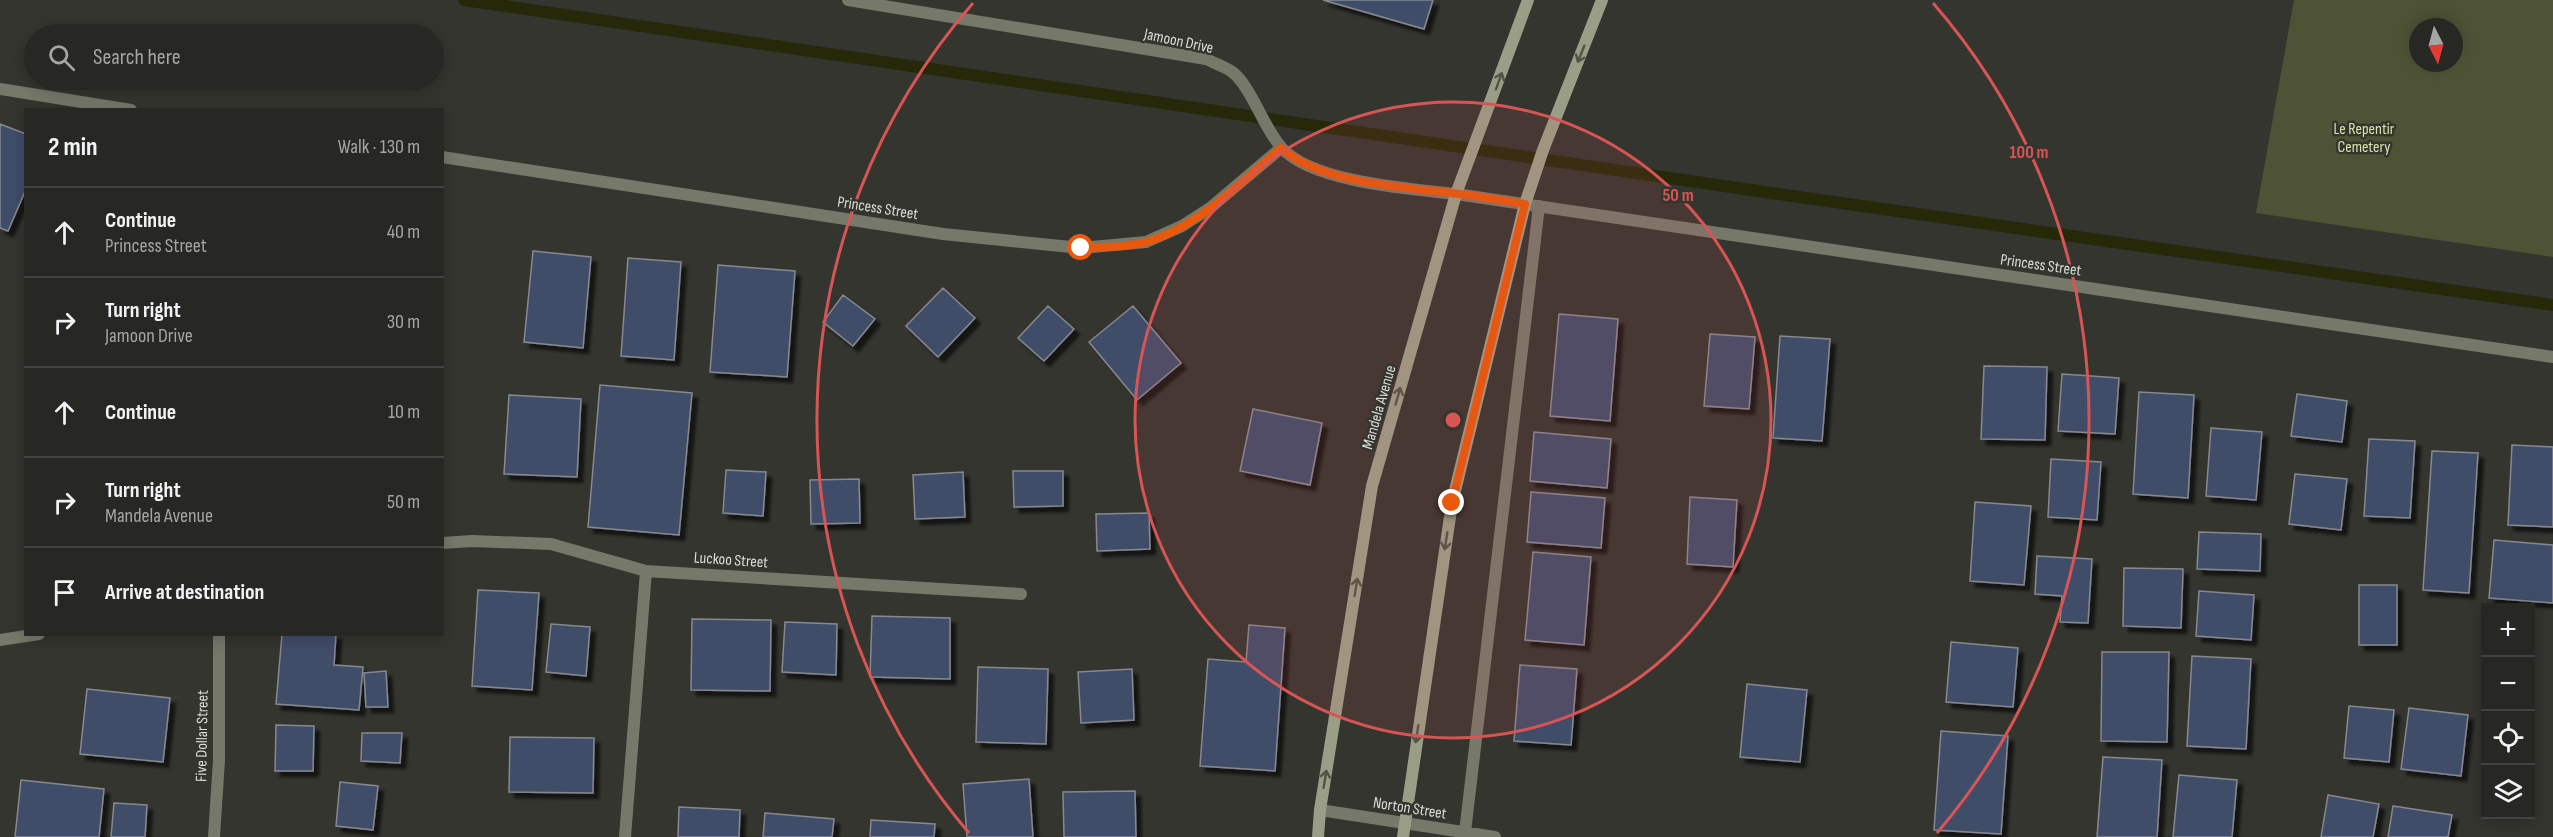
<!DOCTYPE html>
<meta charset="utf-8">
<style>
:root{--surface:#272823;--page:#333430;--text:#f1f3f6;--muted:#a4a6a6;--line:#434441}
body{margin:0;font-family:"Sofia Sans Condensed",sans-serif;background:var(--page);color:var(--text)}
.controls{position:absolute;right:18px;bottom:18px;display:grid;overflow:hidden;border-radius:0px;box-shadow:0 3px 15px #0003}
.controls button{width:54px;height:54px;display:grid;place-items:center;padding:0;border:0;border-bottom:2px solid var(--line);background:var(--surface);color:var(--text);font:30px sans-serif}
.compass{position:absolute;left:2409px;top:18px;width:54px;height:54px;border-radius:50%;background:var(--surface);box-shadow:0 3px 15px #0003;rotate:174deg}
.stop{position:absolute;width:18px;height:18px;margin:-14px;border:4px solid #ea580c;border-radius:50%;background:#fff}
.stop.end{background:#ea580c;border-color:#fff;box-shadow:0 2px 6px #0008}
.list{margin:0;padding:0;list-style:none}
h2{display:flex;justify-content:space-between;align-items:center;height:78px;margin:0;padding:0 24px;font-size:26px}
h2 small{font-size:20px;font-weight:400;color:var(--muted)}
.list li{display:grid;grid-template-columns:39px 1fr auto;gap:18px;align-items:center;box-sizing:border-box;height:90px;padding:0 24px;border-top:2px solid var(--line)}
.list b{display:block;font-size:22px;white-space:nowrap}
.list p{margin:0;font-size:20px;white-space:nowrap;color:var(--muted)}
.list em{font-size:20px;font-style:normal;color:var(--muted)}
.icon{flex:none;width:33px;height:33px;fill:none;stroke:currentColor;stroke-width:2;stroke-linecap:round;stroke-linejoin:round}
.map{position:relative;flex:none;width:2553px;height:837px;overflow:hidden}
.search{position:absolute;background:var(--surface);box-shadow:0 3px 15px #0003;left:24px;top:24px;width:420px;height:66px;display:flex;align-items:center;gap:15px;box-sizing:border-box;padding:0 21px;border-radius:33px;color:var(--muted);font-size:22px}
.panel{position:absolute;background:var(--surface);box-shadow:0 3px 15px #0003;left:24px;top:108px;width:420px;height:528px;border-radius:0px}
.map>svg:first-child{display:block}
.green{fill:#4f5336;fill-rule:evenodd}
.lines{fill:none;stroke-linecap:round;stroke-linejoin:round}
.stream{stroke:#252809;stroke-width:12}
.building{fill:#404e69;stroke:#85888f;stroke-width:1.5;filter:url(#shadow)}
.street{stroke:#76786a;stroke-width:12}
.secondary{stroke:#9a9e87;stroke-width:12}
.oneway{stroke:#535449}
.route{stroke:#ea580c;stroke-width:8}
.ring{fill:none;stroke:#d75554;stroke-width:3}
.labels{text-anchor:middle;stroke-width:5;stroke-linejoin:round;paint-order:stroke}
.street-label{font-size:16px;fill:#dbdcd8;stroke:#34352f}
.park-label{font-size:16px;fill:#dbe4a8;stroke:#34352f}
.centre{fill:#d75554;stroke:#34352f;stroke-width:3}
.ring-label{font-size:18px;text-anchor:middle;font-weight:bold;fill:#d75554;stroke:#34352f;stroke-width:5;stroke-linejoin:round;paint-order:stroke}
</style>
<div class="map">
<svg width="2553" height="837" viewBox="0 0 2553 837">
<defs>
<filter id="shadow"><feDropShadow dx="5.5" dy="5.5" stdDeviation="1.5" flood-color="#0009"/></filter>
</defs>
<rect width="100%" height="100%" fill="#34352f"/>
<path class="green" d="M2294,0H2553V257L2256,213ZM2418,27H2454V63H2418Z"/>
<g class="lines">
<path class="stream" d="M464,0L1778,194L2553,305"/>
</g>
<path class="building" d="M1323,0H1433L1424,29Z
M0,124L26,134V189L8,231L0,228Z
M533,251L591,257L583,348L524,342Z
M628,258L681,262L674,360L621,356Z
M718,265L795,271L787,377L710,372Z
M943,288L975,318L938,357L906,326Z
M843,295L875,319L853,346L823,322Z
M1048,306L1074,329L1044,361L1018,338Z
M1133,306L1181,363L1137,400L1089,342Z
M1559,314L1618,319L1610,421L1550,416Z
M1710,334L1755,337L1749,409L1704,406Z
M1780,336L1830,339L1822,441L1773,438Z
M1984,366L2047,367L2045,440L1981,439Z
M2062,374L2119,378L2115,434L2058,431Z
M600,385L692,393L679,535L588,527Z
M2139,392L2194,395L2188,498L2133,494Z
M2297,394L2347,401L2342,442L2291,436Z
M509,395L581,399L577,477L504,474Z
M1253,409L1322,423L1310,485L1240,471Z
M2211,428L2262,432L2256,500L2206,496Z
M1534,432L1611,439L1607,488L1530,481Z
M2369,439L2415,441L2410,518L2364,516Z
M2512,445L2553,447V527L2508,525Z
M2432,451L2478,453L2469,593L2423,590Z
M2051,459L2101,462L2097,520L2048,517Z
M726,470L766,472L763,516L723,513Z
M1013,471H1063V506L1014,507Z
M963,472L965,517L915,519L913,475Z
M2295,474L2347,479L2341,530L2289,524Z
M859,479L860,523L811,524L810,480Z
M1531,492L1605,498L1601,548L1527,542Z
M1690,497L1737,500L1733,567L1687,564Z
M1975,502L2031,506L2024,585L1970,581Z
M1149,513L1150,549L1097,551L1096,514Z
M2199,532L2261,534L2260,571L2197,569Z
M2494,540L2553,545V603L2489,598Z
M1533,552L1591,557L1584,645L1525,640Z
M2037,556L2092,559L2088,623L2060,622L2062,596L2035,594Z
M2124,568L2183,569L2181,628L2123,626Z
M2359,585H2397V645H2359Z
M478,590L539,593L532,690L472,686Z
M2199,591L2254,595L2251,640L2196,636Z
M872,616L950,618V679L870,677Z
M692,619L771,620L770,691L691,690Z
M785,622L837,624L836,675L782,672Z
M551,624L590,627L586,676L546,672Z
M1249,625L1285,628L1275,771L1200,766L1208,659L1246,662Z
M282,634H336L334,665L363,667L359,710L276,704Z
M1951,642L2018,648L2013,707L1946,702Z
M2102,652H2169L2167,742L2101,741Z
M2192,656L2251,659L2246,749L2187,746Z
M1520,665L1577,669L1571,745L1514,741Z
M978,667L1048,669L1046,744L976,742Z
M1132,669L1134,720L1081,723L1078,672Z
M386,671L388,707H366L364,673Z
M1747,684L1807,690L1800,762L1740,757Z
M87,689L170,698L163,762L80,754Z
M2349,706L2394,710L2389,762L2344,758Z
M2409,708L2468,715L2461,776L2401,769Z
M276,725L314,726L313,771H275Z
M1941,731L2008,736L2001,834L1934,830Z
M362,733H402L400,763L361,761Z
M510,737L594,738L593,793L509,792Z
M2103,757L2162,760L2157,837H2097Z
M2179,775L2237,780L2232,837H2173Z
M1029,779L1033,837H967L963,784Z
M21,780L104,789L99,837H15Z
M340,782L378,786L373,830L336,826Z
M1135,791L1136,837H1064L1063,792Z
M2328,795L2379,804L2373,837H2321Z
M114,803L147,805L145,837H111Z
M2393,806L2452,815L2448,837H2388Z
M679,807L740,810L739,837H678Z
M765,813L834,819L832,837H763Z
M871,820L935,824L934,837H870Z"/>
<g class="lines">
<path class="street" d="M848,0L1206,59C1214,63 1223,66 1231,71C1251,85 1263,127 1281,147C1310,182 1411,189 1456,194L2553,357
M0,89L131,110
M442,157L943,234L1081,248L1146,242L1182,226L1210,208L1281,148
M442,543L472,541L551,544L646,571L1021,594
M0,640L39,634
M1320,810L1495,837
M1465,832L1539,206
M214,837L219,760V634
M625,837L646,571"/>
<path class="secondary" d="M1318,837L1320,810L1372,486L1456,194L1528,0
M1403,837L1452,503L1525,204L1543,150L1602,0"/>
</g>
<defs><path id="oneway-shaft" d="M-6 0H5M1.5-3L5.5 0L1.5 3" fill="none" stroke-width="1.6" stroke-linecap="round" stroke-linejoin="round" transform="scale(1.5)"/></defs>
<g class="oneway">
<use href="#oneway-shaft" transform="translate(1581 54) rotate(112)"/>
<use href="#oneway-shaft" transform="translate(1499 81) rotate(-70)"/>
<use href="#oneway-shaft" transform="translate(1398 396) rotate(-74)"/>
<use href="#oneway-shaft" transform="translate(1446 541) rotate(99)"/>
<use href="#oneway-shaft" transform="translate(1356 587) rotate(-81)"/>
<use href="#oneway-shaft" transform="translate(1417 734) rotate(99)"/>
<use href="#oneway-shaft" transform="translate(1325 779) rotate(-81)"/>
</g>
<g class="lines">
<path class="route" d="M1081,248C1102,247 1125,248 1146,242C1198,227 1241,182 1281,148C1320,183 1401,187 1452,193C1476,196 1501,200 1525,204L1452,503"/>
</g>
<circle cx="1453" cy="420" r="318" fill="#d75554" fill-opacity=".12"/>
<g class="ring">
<circle cx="1453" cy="420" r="318"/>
<path d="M969 833A636 636 0 0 1 973 3M1933 3A636 636 0 0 1 1937 833"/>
</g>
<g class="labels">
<g class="street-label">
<text transform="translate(1179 40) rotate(12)" y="6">Jamoon Drive</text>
<text transform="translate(878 207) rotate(9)" y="6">Princess Street</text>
<text transform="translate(2041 264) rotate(8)" y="6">Princess Street</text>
<text transform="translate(1378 407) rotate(-74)" y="6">Mandela Avenue</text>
<text transform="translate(731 559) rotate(4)" y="6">Luckoo Street</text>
<text transform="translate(201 736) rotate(-89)" y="6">Five Dollar Street</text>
<text transform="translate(1410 807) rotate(9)" y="6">Norton Street</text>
</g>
<g class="park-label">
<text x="2364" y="134">Le Repentir<tspan x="2364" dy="18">Cemetery</tspan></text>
</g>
</g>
<circle cx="1453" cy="420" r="9" class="centre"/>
<g class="ring-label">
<text x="2029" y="158">100 m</text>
<text x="1678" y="201">50 m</text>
</g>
</svg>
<div class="controls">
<button>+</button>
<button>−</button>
<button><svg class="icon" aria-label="locate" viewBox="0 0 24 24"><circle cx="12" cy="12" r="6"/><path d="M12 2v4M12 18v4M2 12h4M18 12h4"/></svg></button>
<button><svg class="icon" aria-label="layers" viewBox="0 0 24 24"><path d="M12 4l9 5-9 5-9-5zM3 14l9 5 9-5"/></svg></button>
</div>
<svg class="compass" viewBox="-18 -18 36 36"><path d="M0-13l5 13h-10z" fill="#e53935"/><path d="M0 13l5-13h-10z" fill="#a4a6a6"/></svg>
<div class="stop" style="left:1081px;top:248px"></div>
<div class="stop end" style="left:1452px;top:503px"></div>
<div class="search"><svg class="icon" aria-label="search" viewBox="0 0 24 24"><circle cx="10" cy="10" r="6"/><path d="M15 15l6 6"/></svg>Search here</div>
<section class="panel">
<h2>2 min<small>Walk · 130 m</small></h2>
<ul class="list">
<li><svg class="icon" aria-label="ahead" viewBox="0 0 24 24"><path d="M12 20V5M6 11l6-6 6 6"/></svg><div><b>Continue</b><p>Princess Street</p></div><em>40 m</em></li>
<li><svg class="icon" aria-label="right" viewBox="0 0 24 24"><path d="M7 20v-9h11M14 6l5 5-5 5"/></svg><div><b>Turn right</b><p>Jamoon Drive</p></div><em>30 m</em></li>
<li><svg class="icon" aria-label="ahead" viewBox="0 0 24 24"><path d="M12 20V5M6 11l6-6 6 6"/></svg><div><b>Continue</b></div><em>10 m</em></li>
<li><svg class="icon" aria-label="right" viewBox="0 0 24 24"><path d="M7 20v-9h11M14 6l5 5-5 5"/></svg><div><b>Turn right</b><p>Mandela Avenue</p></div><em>50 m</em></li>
<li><svg class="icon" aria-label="arrive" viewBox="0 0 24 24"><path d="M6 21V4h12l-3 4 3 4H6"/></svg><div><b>Arrive at destination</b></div></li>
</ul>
</section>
</div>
